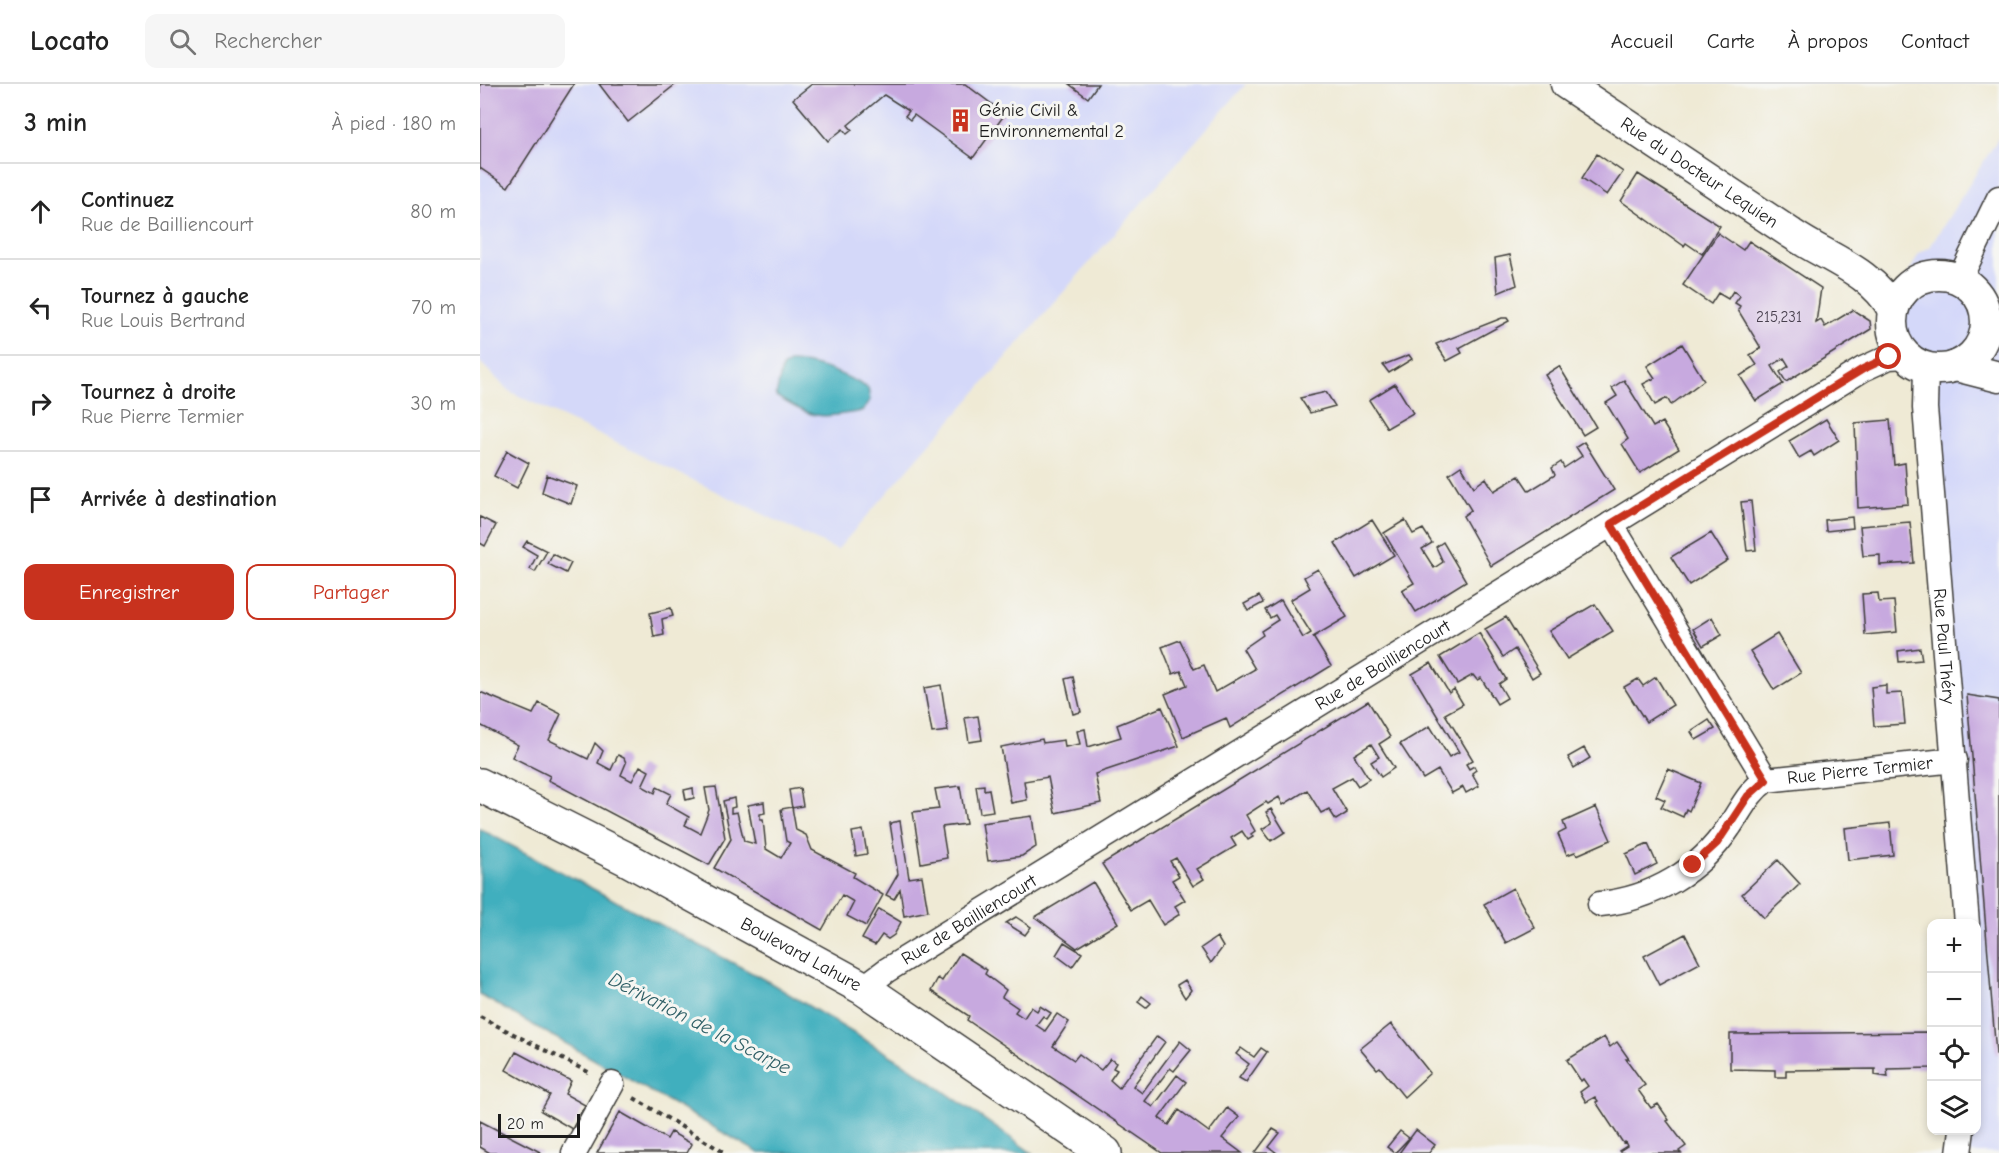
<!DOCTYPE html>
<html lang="fr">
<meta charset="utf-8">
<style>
:root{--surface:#fff;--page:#f6f6f6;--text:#222;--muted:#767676;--line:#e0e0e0;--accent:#c8321e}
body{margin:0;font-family:"Comic Neue",sans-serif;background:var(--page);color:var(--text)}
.controls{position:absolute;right:18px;bottom:18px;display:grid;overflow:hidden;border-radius:12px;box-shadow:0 3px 9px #0003}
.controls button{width:54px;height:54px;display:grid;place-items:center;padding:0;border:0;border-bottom:2px solid var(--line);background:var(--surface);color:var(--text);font:30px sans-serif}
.scale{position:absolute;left:18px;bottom:15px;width:82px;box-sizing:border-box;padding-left:6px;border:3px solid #1c1c1c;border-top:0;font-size:16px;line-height:21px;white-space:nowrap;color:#1c1c1c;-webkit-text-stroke:4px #f6f6f2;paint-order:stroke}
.stop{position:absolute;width:18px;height:18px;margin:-14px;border:4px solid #c8321e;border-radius:50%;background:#fff}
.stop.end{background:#c8321e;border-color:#fff;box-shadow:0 2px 6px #0008}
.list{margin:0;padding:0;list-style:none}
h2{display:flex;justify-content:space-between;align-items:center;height:78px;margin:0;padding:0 24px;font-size:26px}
h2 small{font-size:20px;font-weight:400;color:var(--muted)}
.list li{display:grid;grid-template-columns:39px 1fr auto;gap:18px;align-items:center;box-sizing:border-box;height:96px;padding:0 24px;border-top:2px solid var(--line)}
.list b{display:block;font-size:22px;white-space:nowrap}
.list p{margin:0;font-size:20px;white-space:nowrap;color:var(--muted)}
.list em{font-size:20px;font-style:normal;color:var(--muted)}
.actions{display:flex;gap:12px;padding:18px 24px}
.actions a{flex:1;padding:14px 0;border:2px solid var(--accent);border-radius:12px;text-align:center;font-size:21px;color:var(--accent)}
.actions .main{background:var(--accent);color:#fff}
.icon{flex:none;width:33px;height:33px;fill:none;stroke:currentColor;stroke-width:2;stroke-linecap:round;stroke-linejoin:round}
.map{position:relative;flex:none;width:1519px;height:1069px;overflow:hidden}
header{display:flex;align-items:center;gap:36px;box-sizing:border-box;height:84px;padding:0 30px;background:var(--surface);border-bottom:2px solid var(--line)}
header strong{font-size:28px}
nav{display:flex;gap:33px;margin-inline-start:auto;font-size:21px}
.search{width:420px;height:54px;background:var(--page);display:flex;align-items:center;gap:15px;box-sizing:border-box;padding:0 21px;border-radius:12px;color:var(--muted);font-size:22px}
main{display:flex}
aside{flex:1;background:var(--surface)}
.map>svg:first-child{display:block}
.built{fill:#d4d8f9}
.water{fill:#41afbe;stroke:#2e666d;stroke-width:1.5}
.building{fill:#c7a9df}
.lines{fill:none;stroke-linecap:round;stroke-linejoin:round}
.minor-casing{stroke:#3c3b38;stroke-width:27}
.tertiary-casing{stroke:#3c3b38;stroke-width:33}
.secondary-casing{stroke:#3c3b38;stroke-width:36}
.path{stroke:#3c3b38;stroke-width:4;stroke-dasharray:4.5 4.5;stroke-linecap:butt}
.minor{stroke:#fff;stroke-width:24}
.tertiary{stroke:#fff;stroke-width:30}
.secondary{stroke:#fff;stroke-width:33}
.route{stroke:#c8321e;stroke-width:8}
.labels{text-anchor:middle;stroke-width:6;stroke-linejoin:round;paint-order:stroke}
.number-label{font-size:15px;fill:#473f4d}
.poi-label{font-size:18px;fill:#1c1c1c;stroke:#f6f6f2;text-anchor:start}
.street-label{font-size:18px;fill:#1c1c1c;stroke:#f6f6f2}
.water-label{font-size:20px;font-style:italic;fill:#2d5e65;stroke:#f6f6f2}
</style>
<header>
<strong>Locato</strong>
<div class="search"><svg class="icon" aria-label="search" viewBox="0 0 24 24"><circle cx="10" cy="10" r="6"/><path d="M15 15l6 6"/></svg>Rechercher</div>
<nav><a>Accueil</a><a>Carte</a><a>À propos</a><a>Contact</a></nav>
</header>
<main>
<aside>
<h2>3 min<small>À pied · 180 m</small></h2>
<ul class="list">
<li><svg class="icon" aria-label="ahead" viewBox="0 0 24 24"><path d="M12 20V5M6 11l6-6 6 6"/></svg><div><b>Continuez</b><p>Rue de Bailliencourt</p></div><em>80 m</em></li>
<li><svg class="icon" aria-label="left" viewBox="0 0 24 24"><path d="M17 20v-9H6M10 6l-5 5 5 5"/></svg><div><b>Tournez à gauche</b><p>Rue Louis Bertrand</p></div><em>70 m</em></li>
<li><svg class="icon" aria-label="right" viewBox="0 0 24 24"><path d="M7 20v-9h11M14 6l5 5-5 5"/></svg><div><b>Tournez à droite</b><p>Rue Pierre Termier</p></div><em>30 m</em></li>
<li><svg class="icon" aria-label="arrive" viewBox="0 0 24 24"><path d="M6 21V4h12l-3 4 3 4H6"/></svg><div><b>Arrivée à destination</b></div></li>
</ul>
<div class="actions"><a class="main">Enregistrer</a><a>Partager</a></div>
</aside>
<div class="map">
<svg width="1519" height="1069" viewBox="0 0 1519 1069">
<rect width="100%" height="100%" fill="#f6f6f2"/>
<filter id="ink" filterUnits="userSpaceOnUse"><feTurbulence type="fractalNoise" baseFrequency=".0167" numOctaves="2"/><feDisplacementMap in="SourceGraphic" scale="12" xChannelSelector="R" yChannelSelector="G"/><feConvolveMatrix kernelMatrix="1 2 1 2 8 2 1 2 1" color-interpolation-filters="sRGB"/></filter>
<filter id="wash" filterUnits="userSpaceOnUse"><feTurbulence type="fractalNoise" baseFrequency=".008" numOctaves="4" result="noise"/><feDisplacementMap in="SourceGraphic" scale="24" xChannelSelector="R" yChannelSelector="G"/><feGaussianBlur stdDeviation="1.35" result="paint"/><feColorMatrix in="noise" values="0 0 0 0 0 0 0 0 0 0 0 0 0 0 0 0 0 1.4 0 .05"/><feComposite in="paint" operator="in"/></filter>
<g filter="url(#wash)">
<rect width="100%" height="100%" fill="#efead5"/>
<path class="built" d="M0,0H766L357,466L29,307L0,278Z
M1519,53V1069H1472L1475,1047L1496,1046V840L1436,315L1403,241L1439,169L1450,163Z"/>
<path class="water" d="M311,278C338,279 364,290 388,304L390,316L383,327C339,334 334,336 296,312L302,283Z
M0,745L289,898L428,982L552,1069H279L0,911Z"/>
<g id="blocks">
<path class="building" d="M0,0H94L28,103L0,84Z
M119,0H196L148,38Z
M332,0H485L525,30L493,74L434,31L430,36L425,32L429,27L404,11L368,41L372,46L367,50L363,45L348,57L313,15Z
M589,0H618L608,14Z
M1117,70L1143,88L1127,111L1102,94Z
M1158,90L1240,142L1222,170L1206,159L1204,162L1141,117Z
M1238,149L1263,166L1269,157L1341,204L1336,239L1341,236L1345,243L1373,226L1390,237L1391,245L1306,298L1300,288L1309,282L1304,274L1292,282L1303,300L1276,317L1260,292L1277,281L1270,271L1281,264L1258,226L1260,222L1255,219L1260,212L1253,207L1248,215L1238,209L1231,220L1203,201Z
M1030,171L1037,201L1018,209L1015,174Z
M1022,234H1027L1029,237L979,264L982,269L967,277L956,260Z
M1202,260L1224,296L1191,321L1187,314L1175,321L1163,300L1175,294L1167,282Z
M929,271L932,275L909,289L903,281Z
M1079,282L1116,343L1103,351L1065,291Z
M1144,296L1173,343L1182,338L1199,365L1160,389L1142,360L1148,355L1126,319L1137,312L1132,304Z
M915,300L933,329L907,344L889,316Z
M846,308L855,322L830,329L820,314Z
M1346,335L1359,356L1334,372L1331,367L1319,374L1309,357Z
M1410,336L1414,381L1425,379L1428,420L1378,424L1375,339Z
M1104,358L1134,406L1011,482L983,432L991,426L969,390L981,382L994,403L1006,394L1014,407L1039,392L1049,407L1075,391L1072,384L1081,378L1084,384L1102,372L1096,363Z
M27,367L49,379L37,404L14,392Z
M67,391L97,402L91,420L62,408Z
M1271,417L1276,466L1267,467L1261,418Z
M0,433L16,441L5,462L0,459Z
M1372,433L1373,444L1346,447L1345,436Z
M892,436L914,471L876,494L855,459Z
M925,436L933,450L943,445L952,459L942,465L954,484L963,478L956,463L963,458L986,497L936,528L922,506L934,499L904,449Z
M1430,438L1434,479L1400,481V471L1383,472L1380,442Z
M1231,449L1248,476L1209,501L1191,473Z
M47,457L67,467L55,488L50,485L57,471L43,463Z
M73,470L91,479L86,489L68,480Z
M838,485L867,533L833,553L851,582L750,644L746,634L703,653L685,610L707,601L701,587L693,590L682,563L700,556L714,585L724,581L735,608L775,585L763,565L783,551L781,547L798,536L795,531L790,534L785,526L801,516L823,554L831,549L810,516L830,504L824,493Z
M1398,509L1399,518L1414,517L1417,548L1385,551L1382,510Z
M779,512L783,519L768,527L764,520Z
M1115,520L1133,547L1087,575L1069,547Z
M191,524L193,532L182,535L184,551L174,553L170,529Z
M1026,533L1060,589L1052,594L1035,565L1023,573L1005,545Z
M1232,533L1242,551L1223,562L1213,545Z
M999,549L1026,595L1019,600L1027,614L1017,620L1001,594L997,596L993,591L977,600L960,573Z
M1297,550L1321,589L1294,606L1270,567Z
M1440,564L1442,576L1419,578L1418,567Z
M951,579L969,609L974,605L983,620L965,630L993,676L986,680L989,685L994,682L996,686L992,689L999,702L986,709L983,703L972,709L958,686L943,695L920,660L950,642L969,673L979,668L932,590Z
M593,593L601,628L593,630L585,595Z
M1176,593L1193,621L1166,638L1144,603L1158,595L1163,602Z
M461,601L468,647L452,649L444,604Z
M1406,601V610L1422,609L1425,640L1394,642L1391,603Z
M0,608L53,630L59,619L81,630L69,656L108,675L115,659L123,667L118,679L131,686L138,671L144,674L146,679L141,691L152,697L160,682L169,687L162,702L175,709L177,703L191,710L186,720L209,733L205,741L220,749L229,726L225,704L236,703L245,754L229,781L68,696L70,692L32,673L38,661L0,641Z
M1487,611L1519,616V970H1516Z
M888,617L910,653L899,660L914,684L901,693L891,678L899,673L891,660L874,671L889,695L878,702L872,693L852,704L867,729L856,736L849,725L841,729L827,706L803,721L799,713L788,720L786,718L766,731L775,747L771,750L773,753L768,756L762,747L751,754L756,762L717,785L724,795L713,802L696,774L690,777L699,792L692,796L705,816L695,822L700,830L683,841L668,816L651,826L622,780Z
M682,623L699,662L615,690L621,719L575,729L568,693L544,697L547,716L531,719L521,663L562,655L563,659L584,656L585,663L600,660L597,647L605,645L608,663L641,653L637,641Z
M498,632L502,656L489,658L485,634Z
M1229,636L1235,645L1216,656L1211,648Z
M1104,664L1110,674L1094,684L1088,673Z
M1188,685L1221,699L1209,727L1206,725L1203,733L1181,723L1185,716L1176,712Z
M504,701V706L509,705L513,727L500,729L496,702Z
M480,702L486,740L462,743L467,774L441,779L433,728L459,725L455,705Z
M213,704L214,714L206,716L204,706Z
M320,704L323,722L312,724L309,706Z
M254,714L255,723L251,724V729L257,728L264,757L275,760L268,721L284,718L285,729L280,730V735H283L286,765L301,774L310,759L306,757L301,725L312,723L316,746L326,751L332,766L375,789L373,793L403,811L386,842L367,832L374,818L362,811L342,846L234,784L251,755L243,717Z
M1116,723L1131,756L1097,771L1095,768L1087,771L1078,750L1086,746L1083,738Z
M791,725L805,748L791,757L782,745L792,739L786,728Z
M552,732L556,763L542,772L508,777L502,739Z
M420,737L429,794L442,792L448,827L424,832L420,805L414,815L406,811L418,790L410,739Z
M1410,739L1413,771L1368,776L1365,744Z
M383,746L387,770L376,772L372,748Z
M1168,760L1177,780L1155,791L1146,770Z
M1298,776L1320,800L1284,834L1262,810Z
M613,798L638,839L597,864L555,833Z
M1033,804L1055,844L1026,859L1004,820Z
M399,825L421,838L414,851L408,855L402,851L395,861L382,855Z
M536,833L551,843L545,851L526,839Z
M1205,850L1220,879L1179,901L1164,872Z
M737,853L743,863L731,879L721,864Z
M584,858L602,869L592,883L576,871Z
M480,869L507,886L505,890L526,906L522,913L538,924L535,928L544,934L551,923L557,927L560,922L571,929L567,935L563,932L556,941L565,947L577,930L589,938L573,962L594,976L599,970L621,986L630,975L636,979L633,984L637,986L630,996L639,1004L677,952L685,958L653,1002L662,1009L700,957L711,966L694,987L690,984L665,1017L673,1023L697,991L706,998L679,1034L689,1041L699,1026L729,1048L747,1024L759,1033L742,1054L762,1069H682L487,936L489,932L451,907L458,894L462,897Z
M705,896L711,906L705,914L697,901Z
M662,912L671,919L666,924L658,918Z
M911,940L950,989L924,1013L900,983L897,985L880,965Z
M1451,948L1452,984L1407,985L1408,993L1395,991V985L1306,986V993H1295V986L1250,985V950Z
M1124,953L1130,963L1137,958L1149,975H1146L1165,1001L1158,1006L1171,1024L1178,1020L1189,1036L1187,1037L1206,1062L1199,1067L1201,1069H1141L1139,1067L1147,1062L1145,1058L1143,1059L1116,1018L1118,1017L1115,1013L1106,1018L1100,1008L1108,1002L1103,995L1101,997L1087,976Z
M761,964L774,973L781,964L787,968L766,998L759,994L769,980L756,970Z
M36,968L91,997L85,1010L105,1021L92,1045L61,1027L70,1011L26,986Z
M140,1028L187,1055L191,1048L212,1060L207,1069H117Z
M0,1037L62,1069H10L0,1063Z
M793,1045L800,1049L789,1063L797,1069H775Z
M936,1046L955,1061L949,1069H919Z
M920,1047L929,1054L915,1069L907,1063Z"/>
</g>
</g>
<g filter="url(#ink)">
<use href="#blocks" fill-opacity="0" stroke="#3c3b38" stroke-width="1.5"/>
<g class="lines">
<defs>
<g id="minor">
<path d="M1479,196L1519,114"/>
<path id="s1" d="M1446,284L1445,324L1487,840"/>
<path d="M1131,440L1286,696"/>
<path id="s2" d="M1120,820C1172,815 1220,787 1249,743C1261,726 1268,708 1286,696L1475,676"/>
<path id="s3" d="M383,904L407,886L1383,285L1409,273L1426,272"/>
<path d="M94,1069L132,1000"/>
<path d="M1479,1069L1482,1046"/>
</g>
<g id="tertiary">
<path id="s4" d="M1086,0C1162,50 1237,100 1312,150C1347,174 1392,187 1413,226"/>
<circle cx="1459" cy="238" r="47"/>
<path d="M1476,282L1519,293"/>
</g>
<g id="secondary">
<path id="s5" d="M0,701L147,775L383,904L625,1069"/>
</g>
</defs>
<use href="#minor" class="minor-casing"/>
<use href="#tertiary" class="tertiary-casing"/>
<use href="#secondary" class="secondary-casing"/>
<path class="path" d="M0,933L110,989
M154,1014L245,1069"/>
<use href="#minor" class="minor"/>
<use href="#tertiary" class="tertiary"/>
<use href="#secondary" class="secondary"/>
</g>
</g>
<g class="lines" filter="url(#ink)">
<path class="route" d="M1213,781L1237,759L1268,712L1286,696L1131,440L1383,285L1409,273"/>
</g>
<defs>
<symbol id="building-bare" viewBox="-9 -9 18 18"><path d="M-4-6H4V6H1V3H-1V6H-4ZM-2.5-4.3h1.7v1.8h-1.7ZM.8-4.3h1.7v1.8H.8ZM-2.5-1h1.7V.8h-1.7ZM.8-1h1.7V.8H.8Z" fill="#c8321e" stroke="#f6f6f2" stroke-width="2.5" paint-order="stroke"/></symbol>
</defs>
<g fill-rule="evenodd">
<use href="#building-bare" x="464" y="20" width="33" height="33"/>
</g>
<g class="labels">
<g class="number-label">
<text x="1299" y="238">215,231</text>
</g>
<g class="poi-label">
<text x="499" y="32">Génie Civil &amp;<tspan x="499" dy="21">Environnemental 2</tspan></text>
</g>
<g class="street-label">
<text dy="6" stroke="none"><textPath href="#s4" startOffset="160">Rue du Docteur Lequien</textPath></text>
<text dy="6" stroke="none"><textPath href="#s1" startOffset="279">Rue Paul Théry</textPath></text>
<text dy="6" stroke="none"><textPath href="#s3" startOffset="612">Rue de Bailliencourt</textPath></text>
<text dy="6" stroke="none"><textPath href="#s2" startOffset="310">Rue Pierre Termier</textPath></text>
<text dy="6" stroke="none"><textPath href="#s3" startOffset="126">Rue de Bailliencourt</textPath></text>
<text dy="6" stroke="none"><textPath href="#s5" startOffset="363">Boulevard Lahure</textPath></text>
</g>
<g class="water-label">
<text transform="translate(220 939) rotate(27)" y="7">Dérivation de la Scarpe</text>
</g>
</g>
</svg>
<div class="controls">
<button>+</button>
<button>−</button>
<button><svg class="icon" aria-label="locate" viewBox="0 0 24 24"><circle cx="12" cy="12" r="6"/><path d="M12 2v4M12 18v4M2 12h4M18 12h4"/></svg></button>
<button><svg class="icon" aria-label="layers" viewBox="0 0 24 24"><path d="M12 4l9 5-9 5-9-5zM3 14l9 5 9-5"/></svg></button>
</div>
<div class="scale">20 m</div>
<div class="stop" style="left:1409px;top:273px"></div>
<div class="stop end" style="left:1213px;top:781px"></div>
</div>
</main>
